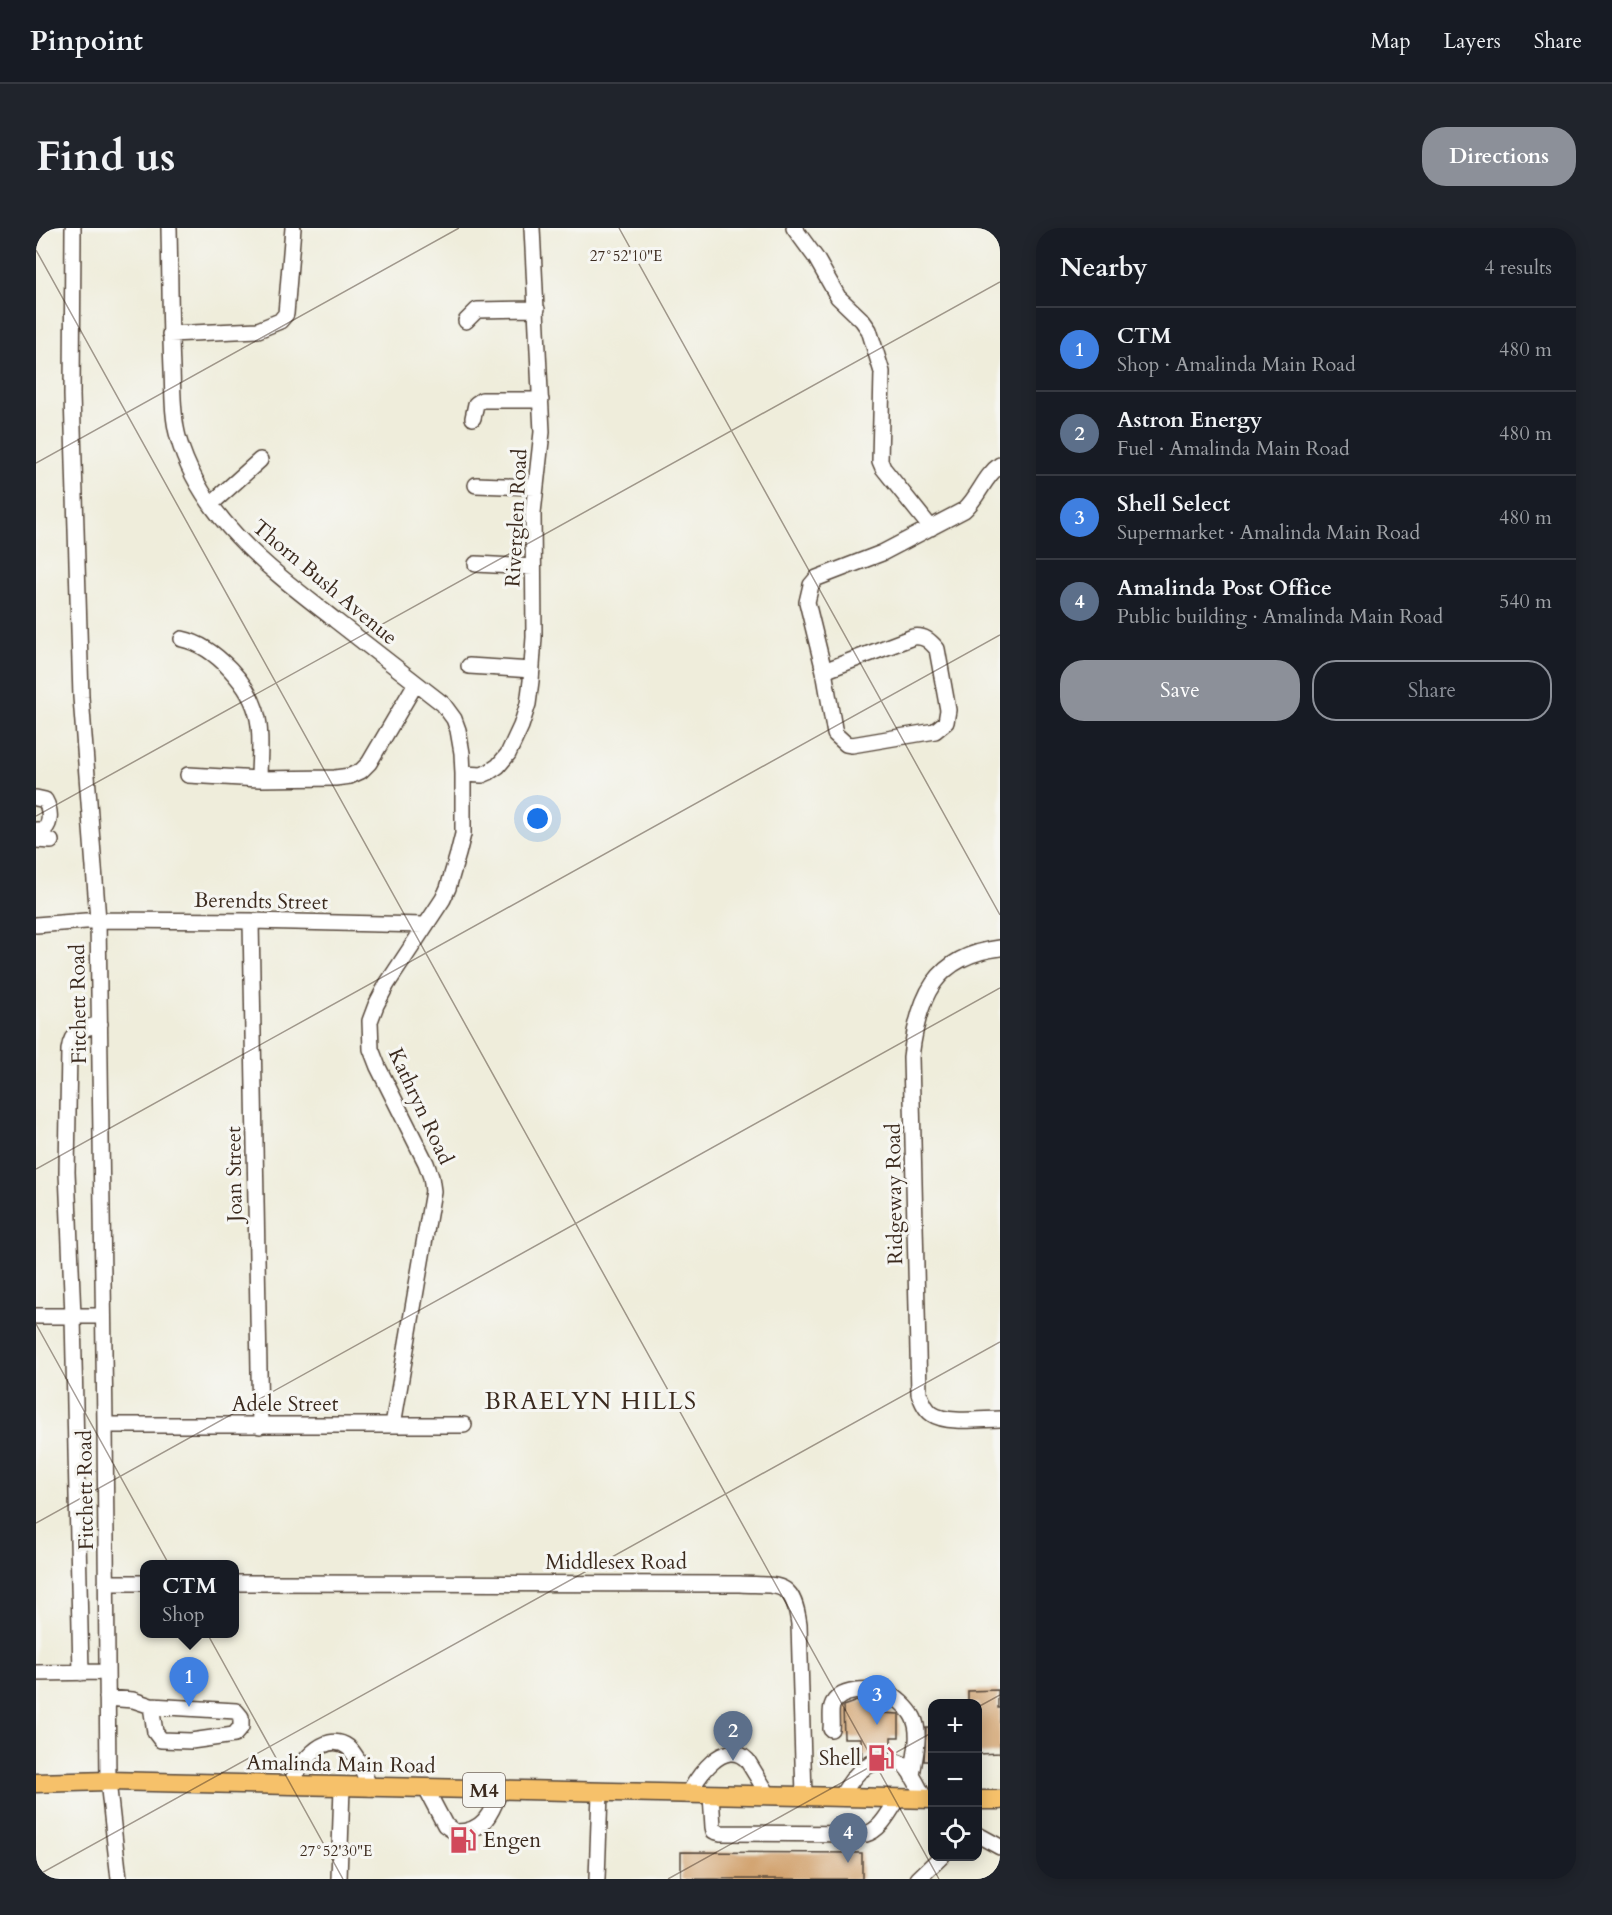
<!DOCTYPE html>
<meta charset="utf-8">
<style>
:root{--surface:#171b24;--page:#20242c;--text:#f1f3f6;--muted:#9ea1a6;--line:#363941;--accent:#8c9099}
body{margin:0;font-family:Cardo,serif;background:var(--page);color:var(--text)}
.controls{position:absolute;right:18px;bottom:18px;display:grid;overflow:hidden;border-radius:12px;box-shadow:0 3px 15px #0003}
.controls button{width:54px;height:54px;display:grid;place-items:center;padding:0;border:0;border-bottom:2px solid var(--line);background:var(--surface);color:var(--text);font:30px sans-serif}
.you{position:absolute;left:502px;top:591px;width:21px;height:21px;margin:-15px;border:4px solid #fff;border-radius:50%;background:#1a73e8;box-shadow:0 0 0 9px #1a73e833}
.badge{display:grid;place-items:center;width:39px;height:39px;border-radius:50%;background:var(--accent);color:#fff;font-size:20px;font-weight:700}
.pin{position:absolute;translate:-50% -50px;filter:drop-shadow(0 2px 3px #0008)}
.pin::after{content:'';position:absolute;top:32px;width:21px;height:18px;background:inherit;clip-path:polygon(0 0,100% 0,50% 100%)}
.popup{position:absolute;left:104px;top:1332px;width:99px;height:78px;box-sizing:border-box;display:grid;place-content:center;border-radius:12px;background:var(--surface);filter:drop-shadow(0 2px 4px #0005);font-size:20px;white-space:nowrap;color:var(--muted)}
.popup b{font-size:22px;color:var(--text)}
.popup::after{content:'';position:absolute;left:50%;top:100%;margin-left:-12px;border:12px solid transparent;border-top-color:var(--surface)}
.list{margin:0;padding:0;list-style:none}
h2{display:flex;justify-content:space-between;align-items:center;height:78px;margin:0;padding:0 24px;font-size:26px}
h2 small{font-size:20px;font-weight:400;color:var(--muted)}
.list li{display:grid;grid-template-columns:39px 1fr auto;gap:18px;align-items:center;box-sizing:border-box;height:84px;padding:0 24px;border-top:2px solid var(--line)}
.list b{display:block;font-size:22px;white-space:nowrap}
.list p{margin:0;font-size:20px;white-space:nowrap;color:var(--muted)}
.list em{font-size:20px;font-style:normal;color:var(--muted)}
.actions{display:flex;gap:12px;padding:18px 24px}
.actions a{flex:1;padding:14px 0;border:2px solid var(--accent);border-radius:24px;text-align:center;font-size:21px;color:var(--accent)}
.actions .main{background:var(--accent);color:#fff}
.icon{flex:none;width:33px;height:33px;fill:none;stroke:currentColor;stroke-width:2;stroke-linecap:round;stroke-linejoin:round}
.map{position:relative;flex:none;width:964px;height:1651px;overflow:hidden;border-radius:24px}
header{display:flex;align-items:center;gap:36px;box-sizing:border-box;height:84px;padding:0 30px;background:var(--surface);border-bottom:2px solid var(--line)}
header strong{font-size:28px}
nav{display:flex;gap:33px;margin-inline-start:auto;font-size:21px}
.intro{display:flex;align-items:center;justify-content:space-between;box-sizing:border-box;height:144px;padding:0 36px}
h1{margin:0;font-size:42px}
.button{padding:15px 27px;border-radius:24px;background:var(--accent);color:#fff;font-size:21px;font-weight:700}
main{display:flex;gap:36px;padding:0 36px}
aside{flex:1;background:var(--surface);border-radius:24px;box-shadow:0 3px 15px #0003}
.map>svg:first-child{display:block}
.building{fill:#d09f69}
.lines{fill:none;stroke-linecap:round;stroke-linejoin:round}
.minor-casing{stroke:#56473a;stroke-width:18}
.major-casing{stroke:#56473a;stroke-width:21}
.minor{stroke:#fff;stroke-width:15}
.major{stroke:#f6c16b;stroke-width:18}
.ticks{fill:none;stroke:#3b2a1e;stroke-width:1.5;stroke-opacity:0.45}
.labels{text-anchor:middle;stroke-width:6;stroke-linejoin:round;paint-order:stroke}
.shield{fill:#f6f6f2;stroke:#73675e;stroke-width:1.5}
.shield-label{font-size:20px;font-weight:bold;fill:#3b2a1e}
.street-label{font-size:21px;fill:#3b2a1e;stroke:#f6f6f2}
.poi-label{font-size:21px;fill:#3b2a1e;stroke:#f6f6f2;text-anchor:end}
.quarter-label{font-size:24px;letter-spacing:1.5px;fill:#3b2a1e;stroke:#f6f6f2}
.ticks-label{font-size:15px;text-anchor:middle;fill:#3b2a1e;stroke:#f6f6f2;stroke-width:6;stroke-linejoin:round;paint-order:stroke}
</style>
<header>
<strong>Pinpoint</strong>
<nav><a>Map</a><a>Layers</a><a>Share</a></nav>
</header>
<div class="intro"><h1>Find us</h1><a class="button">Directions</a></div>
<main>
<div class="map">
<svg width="964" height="1651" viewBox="0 0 964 1651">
<rect width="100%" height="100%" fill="#f6f6f2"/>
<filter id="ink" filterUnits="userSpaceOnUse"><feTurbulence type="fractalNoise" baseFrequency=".0167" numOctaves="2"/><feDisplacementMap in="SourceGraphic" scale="12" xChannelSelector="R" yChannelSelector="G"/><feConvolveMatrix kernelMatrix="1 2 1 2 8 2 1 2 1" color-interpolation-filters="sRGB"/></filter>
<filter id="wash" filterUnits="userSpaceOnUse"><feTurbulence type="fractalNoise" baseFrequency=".008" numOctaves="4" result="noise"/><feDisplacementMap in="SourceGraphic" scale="24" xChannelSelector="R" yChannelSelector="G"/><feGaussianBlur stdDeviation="1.35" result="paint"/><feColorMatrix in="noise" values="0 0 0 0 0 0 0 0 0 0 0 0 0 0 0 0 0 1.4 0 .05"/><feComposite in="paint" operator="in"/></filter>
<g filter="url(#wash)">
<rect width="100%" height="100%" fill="#efeddb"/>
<g id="blocks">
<path class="building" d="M962,1462V1480H964V1525L942,1526V1476H932V1463Z
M821,1473L844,1474V1485L863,1486V1509H855V1523L839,1525L826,1530L825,1510H808L807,1478Z
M890,1500H897V1533H888Z
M645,1624L826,1625V1651H645Z"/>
</g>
</g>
<g filter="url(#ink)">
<use href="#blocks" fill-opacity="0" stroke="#56473a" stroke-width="1.5"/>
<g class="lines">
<defs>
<path id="minor" d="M37,0L36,167L45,469L62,692L69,1197L72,1553L83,1651
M133,0C134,47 134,94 136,141C137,164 136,187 142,209C164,290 236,343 299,392C335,420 371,448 407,476L418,491L422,502L426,525L427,546V606L422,626L412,660L407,671L351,756L340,777L334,793L335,821L342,839L390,935L395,949L397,963L357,1197
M758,0L780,30L802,69L826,92L833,102L846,144L844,233L847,240L895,300
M430,93L441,82L501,81
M134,106L222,102L244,93L250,86L257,0
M437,190L440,176L446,172H505
M440,257L499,259
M175,276L224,232
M440,336L497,339
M146,411C179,418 216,458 222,491C226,510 223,531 223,551
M433,438L496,442
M788,443L877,409C888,407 894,413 901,421L912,482L910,494L899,503L816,517L810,516L799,506L788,443L771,374L775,357L781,350L846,325L928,282C943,269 948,248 964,237
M427,546L446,547L453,544L462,538L472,526L485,498L492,476L495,453L498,409L497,285L506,204L496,0
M152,547L223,551L299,550L314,548L325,543L333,535L380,455
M0,570L9,572C14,581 16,594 8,602H0
M0,612L15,613
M215,693L224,1198
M0,697L62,692L215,693L388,697
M964,720C898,728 882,770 875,829L883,1165C886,1173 889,1181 896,1186C911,1196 946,1191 964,1191
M0,1088H67
M69,1197H428
M70,1355H108
M198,1355L704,1356C742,1358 757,1351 763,1396L768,1568
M0,1445L70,1444
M45,1445L37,1088L31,944L33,822C36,801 46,801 64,796
M71,1470L97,1472L115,1478L200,1483L205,1489V1499L198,1507L155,1513L125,1512L119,1504L115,1478
M795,1501C796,1494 794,1484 796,1478C802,1460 835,1461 850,1465C859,1467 873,1481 877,1489C886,1505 878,1531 876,1548
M254,1558C261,1539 288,1501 312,1519C323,1529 328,1547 334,1560
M390,1561L409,1597L419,1604C447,1605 455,1586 464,1563
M652,1567C662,1548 688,1509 711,1532L733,1568
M675,1567L677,1599L678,1603L685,1605L830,1606C845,1602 853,1584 862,1571
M805,1569C816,1550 826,1534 851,1533C858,1533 864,1534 869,1538C878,1547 883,1561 889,1571
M942,1607L964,1619
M303,1651L306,1559
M561,1651L564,1565
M882,1651L906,1628"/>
<path id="major" d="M0,1555L72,1553L897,1571
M942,1572H964"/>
</defs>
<use href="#minor" class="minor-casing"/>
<use href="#major" class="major-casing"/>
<use href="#minor" class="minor"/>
<use href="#major" class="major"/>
</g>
</g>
<path class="ticks" d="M583,0L964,687M0,22L903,1651M0,235L423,0M0,588L964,54M0,941L964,407M0,1096L307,1651M0,1295L964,760M942,1479L964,1467M0,1648L964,1114M632,1651L897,1504"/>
<defs>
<symbol id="fuel-bare" viewBox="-9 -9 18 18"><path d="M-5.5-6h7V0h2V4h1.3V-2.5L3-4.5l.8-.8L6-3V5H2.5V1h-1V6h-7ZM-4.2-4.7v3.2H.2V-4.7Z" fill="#d1495b" stroke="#f6f6f2" stroke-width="2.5" paint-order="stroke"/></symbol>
</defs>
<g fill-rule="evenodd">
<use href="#fuel-bare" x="826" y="1511" width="38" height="38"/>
<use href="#fuel-bare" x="408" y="1593" width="38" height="38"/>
</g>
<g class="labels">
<rect class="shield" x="427" y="1545" width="42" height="34" rx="4.5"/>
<g class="shield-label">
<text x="448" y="1569">M4</text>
</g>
<g class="street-label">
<text transform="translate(480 290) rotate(-87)" y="7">Riverglen Road</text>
<text transform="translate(289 354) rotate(40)" y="7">Thorn Bush Avenue</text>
<text transform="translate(225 673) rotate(1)" y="7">Berendts Street</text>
<text transform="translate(42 776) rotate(-91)" y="7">Fitchett Road</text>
<text transform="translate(385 878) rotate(65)" y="7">Kathryn Road</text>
<text transform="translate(198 946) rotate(-91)" y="7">Joan Street</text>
<text transform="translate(858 966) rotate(-91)" y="7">Ridgeway Road</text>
<text x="249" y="1183">Adele Street</text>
<text transform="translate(49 1262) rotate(-91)" y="7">Fitchett Road</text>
<text x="580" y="1341">Middlesex Road</text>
<text transform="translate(305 1536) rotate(1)" y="7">Amalinda Main Road</text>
</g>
<g class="poi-label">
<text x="825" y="1537">Shell</text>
<text x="447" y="1619" text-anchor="start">Engen</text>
</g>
<g class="quarter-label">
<text x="555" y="1181">BRAELYN HILLS</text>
</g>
</g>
<g class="ticks-label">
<text x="590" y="33">27°52'10"E</text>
<text x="300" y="1628">27°52'30"E</text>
</g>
</svg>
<div class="controls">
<button>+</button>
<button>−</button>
<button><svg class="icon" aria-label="locate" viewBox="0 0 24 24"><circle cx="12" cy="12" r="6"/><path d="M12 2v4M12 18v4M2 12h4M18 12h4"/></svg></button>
</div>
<div class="you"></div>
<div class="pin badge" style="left:153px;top:1479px;background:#3f7fe0">1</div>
<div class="popup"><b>CTM</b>Shop</div>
<div class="pin badge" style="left:697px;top:1533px;background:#5c6f8a">2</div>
<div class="pin badge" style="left:841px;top:1497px;background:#3f7fe0">3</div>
<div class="pin badge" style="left:812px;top:1635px;background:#5c6f8a">4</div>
</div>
<aside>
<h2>Nearby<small>4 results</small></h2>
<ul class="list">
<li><span class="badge" style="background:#3f7fe0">1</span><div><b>CTM</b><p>Shop · Amalinda Main Road</p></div><em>480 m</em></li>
<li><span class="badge" style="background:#5c6f8a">2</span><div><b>Astron Energy</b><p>Fuel · Amalinda Main Road</p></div><em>480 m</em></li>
<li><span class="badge" style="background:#3f7fe0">3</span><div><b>Shell Select</b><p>Supermarket · Amalinda Main Road</p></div><em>480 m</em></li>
<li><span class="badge" style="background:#5c6f8a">4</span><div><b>Amalinda Post Office</b><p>Public building · Amalinda Main Road</p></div><em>540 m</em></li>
</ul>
<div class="actions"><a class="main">Save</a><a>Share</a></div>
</aside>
</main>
